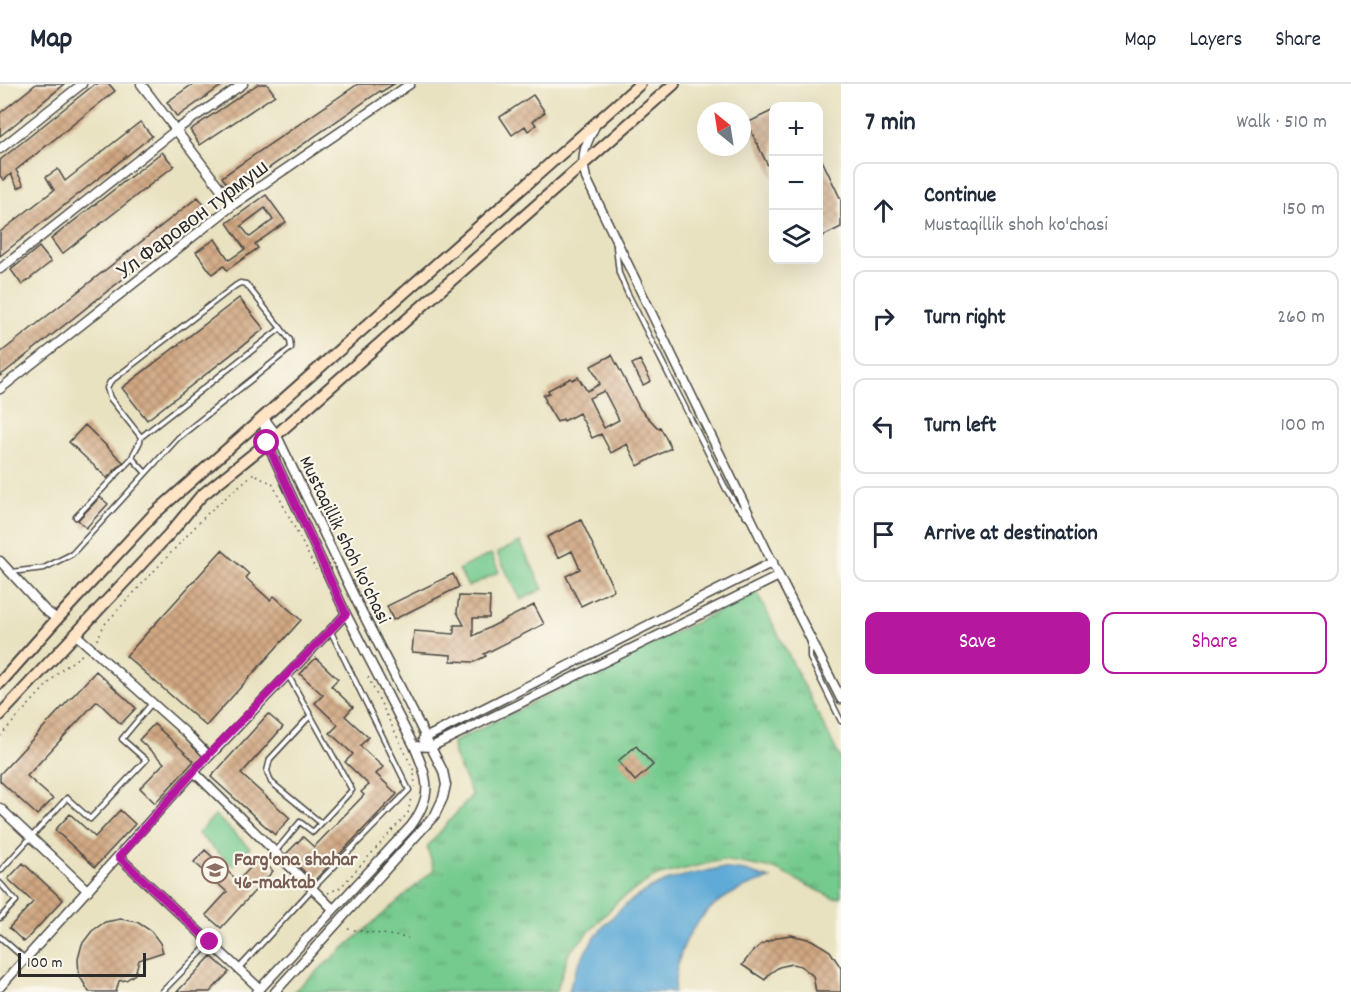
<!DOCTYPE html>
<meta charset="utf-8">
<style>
:root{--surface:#fff;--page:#f6f6f7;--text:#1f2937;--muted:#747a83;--line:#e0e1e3;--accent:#b5179e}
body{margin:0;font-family:Dekko,sans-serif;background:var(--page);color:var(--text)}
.controls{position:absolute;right:18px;top:18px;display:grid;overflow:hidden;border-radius:12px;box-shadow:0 6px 24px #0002}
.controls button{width:54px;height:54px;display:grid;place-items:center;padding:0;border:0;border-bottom:2px solid var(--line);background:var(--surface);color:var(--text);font:30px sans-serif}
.compass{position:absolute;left:697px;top:18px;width:54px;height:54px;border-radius:50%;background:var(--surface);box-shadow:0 6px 24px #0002;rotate:330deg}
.scale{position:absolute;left:18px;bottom:15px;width:128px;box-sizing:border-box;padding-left:6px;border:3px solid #2b2b2b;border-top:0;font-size:16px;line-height:21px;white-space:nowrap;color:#2b2b2b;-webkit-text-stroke:4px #fbf7ec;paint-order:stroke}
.stop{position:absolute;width:18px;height:18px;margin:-14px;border:4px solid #b5179e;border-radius:50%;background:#fff}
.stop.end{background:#b5179e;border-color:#fff;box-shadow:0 2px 6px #0008}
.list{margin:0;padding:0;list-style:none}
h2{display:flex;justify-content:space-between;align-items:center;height:78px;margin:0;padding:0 24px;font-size:26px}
h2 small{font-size:20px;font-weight:400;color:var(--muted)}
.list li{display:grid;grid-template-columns:39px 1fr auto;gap:18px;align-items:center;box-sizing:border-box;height:96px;margin:0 12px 12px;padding:0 12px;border:2px solid var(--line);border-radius:12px}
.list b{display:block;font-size:22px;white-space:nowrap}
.list p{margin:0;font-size:20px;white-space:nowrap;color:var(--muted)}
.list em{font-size:20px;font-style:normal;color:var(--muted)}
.actions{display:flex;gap:12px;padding:18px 24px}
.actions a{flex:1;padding:14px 0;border:2px solid var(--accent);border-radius:12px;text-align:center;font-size:21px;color:var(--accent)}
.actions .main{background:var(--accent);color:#fff}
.icon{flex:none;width:33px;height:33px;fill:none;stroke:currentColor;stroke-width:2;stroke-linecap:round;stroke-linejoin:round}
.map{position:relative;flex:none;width:841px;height:908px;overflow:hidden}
header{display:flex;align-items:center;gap:36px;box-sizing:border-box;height:84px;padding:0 30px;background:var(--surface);border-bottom:2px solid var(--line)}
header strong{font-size:28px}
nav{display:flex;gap:33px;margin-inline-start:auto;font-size:21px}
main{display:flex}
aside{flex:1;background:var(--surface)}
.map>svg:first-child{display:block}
.grass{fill:url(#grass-tufts);stroke:#507a5c;stroke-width:1.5}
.pitch{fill:#74ca8e;stroke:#507a5c;stroke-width:1.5}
.water{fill:#5faad7;stroke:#456a81;stroke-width:1.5}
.building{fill:url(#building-cross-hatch);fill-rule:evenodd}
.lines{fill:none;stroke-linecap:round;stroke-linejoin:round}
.lane-casing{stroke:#484642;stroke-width:7}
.street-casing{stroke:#484642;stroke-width:11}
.secondary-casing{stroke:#484642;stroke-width:14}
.path{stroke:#484642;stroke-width:1.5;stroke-dasharray:1.5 4.5;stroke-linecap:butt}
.lane{stroke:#fff;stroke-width:4}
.street{stroke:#fff;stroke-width:8}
.secondary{stroke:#ffe4c6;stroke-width:10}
.route{stroke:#b5179e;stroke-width:8}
.labels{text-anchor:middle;stroke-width:4.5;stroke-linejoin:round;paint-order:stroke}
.street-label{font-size:20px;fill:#2b2b2b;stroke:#fbf7ec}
.education-label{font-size:20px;font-weight:bold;fill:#785e54;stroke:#fbf7ec;text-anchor:start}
</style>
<header>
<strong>Map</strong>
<nav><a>Map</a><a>Layers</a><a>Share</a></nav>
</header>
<main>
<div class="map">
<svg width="841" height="908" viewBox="0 0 841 908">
<defs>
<pattern id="grass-tufts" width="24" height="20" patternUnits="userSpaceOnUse" patternTransform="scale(1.5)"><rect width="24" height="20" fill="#74ca8e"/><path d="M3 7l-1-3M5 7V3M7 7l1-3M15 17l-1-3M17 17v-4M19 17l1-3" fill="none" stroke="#5fa474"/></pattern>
<pattern id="building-cross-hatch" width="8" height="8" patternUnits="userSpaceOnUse" patternTransform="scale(1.5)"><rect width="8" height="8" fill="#d1a782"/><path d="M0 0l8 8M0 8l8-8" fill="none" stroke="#aa886b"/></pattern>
</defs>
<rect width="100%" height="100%" fill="#fbf7ec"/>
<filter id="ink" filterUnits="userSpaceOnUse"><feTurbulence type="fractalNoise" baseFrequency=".0167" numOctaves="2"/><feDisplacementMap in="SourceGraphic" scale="12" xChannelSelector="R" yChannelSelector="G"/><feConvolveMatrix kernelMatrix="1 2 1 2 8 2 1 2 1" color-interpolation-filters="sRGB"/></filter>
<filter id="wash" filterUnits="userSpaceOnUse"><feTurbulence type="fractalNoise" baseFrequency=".008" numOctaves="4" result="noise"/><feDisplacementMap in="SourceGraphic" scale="24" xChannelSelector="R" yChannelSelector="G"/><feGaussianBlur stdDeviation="1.35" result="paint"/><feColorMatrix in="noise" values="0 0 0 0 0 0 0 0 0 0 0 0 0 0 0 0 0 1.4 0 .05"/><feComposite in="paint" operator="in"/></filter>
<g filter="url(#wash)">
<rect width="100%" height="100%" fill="#e9e2c1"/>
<path class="grass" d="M757,508L841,676V813L833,814L775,785L722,776L656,792L619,816L569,869L556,908H293L434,786L427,763L472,711L454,671L453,658Z"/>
<path class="pitch" d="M520,458L543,505L521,516L497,469Z
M491,470L499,488L468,503L459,485Z
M215,731L250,764L233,782L198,750Z"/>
<path class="water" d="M720,784L745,787L770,795C712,810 677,846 674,908H569C580,860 621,815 666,797C684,791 702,788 720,784Z"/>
<g id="blocks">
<path class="building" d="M36,0H65L0,52V29Z
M95,0H109L115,7L16,86L24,101L18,104L11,90L4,96L0,92V76Z
M193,0H224L177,33L167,18Z
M258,0H267L275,11L200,61L190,46Z
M358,0H394L381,8L380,7L233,109L222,93Z
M533,11L545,28L533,37L536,41L528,47L525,42L512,51L500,33Z
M774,26V94L747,39Z
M140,38L152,52L0,172V148L54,106L46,93L58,85L65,97Z
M162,68L174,82L62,170L51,155Z
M819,70L841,116V143L819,154Z
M266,111L286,138L255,160L258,164L227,186L224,182L212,190L196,168L215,155L229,176L245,165L227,139ZM265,124L273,136L250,153L241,142Z
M198,113L209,127L0,292V269Z
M39,163L51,178L22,201L11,186Z
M239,214L264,245L147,336L122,304Z
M612,271L640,325L658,344L660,343L671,364L638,382L627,360L611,369L601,350L592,354L579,329L564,337L563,335L557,338L545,318L546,317L543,311L549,309L548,306L571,294L572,296L578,293L587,307L600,300L591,282ZM604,307L619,336L604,344L589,314Z
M640,276L651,297L643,301L632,280Z
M85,341L123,378L107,394L69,358Z
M100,413L108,420L86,444L78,436Z
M581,436L614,506L581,522L566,492L580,485L572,467L558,474L547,453Z
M222,466L249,490L246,494L270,516L274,512L301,536L206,642L126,572Z
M453,490L459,503L393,536L387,522Z
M459,512L490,513L489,534H473V552L534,521L544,540L484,570L486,572L474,578L451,577V571L412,568L414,547L454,550V541H464L457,528Z
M316,574L338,595L331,602L353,623L345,632L368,653L360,662L383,683L376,690L397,710L314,797L286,770L303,753L314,763L364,711L361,708L369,701L345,678L353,670L330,649L338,641L315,619L323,611L300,590Z
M96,587L136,624L121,640L97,617L27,692L53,715L37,731L0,697V690Z
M268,630L283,643L241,690L290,734L275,751L211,693Z
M154,640L194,677L155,719L140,704L164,679L139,656Z
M636,662L653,681L635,697L618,677Z
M120,726L135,740L95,783L55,746L70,730L95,753Z
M205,766L238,797L259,774L273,787L221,844L206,831L227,808L194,778Z
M23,779L63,816L24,858L9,844L33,818L8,795Z
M121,835L137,838L151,847L160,859L163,868L139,876L135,890L126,896L119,897L116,908H89L79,891L78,875L82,860L92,847L105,838Z
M791,851L812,856L830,867L841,884V908H816L813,892L801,882L792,880L779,883L769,890L765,896L742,881L753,867L762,860L778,853Z
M211,872L229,888L210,908H177Z"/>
</g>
</g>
<g filter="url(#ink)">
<use href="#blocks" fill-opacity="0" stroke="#484642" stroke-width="1.5"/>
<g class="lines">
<defs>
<path id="lane" d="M616,163L619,189L627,208L726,405L736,421L746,432
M141,353L281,244
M76,433L132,374
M11,488L44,484L72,470L178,354L291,264L290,256L246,200L240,199L235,202L110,298L107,304L110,314L141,353C140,362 134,365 132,374L145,388
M810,558V574L841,637
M310,632L270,675L267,687L271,698L321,739
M276,767L300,738L313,748L352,706L288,591
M0,787L67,714L90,735L146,676L122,655L152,619
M0,799L16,817L0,834
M0,853L24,874
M240,883L313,804L409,706L330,546
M162,908L210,859"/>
<path id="street" d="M141,0L233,121
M595,42C585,62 580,71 586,94L779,492L841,615
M0,65L82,0
M0,185L176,46L243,0
M0,305L233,121L410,0
M263,333L276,350L358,520L443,687L446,701L443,714L435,731L275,908
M0,477L45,526L57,535
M75,550L185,648L208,671
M423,655L773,478
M414,662L431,663L779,492
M0,724L88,807
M119,773L260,905
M333,825L194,688L346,530
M0,903L194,688
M257,908L411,742C433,711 429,697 414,662L346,530L267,359L263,333"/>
<path id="secondary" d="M0,599L57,535L154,430L640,0
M0,631L172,447L201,412L267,359L674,0"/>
</defs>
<use href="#lane" class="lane-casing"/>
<use href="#street" class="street-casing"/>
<use href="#secondary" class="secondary-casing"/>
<path class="path" d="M97,556L104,541L207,430L254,389L262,395L272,399L316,486
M368,593L414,687L415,703
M0,652L60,587L83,570
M328,809L341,803L408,729L411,713
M348,845L408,854"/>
<use href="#lane" class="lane"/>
<use href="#street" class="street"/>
<use href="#secondary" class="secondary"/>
</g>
</g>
<g class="lines" filter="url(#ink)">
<path class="route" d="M210,858L119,773L208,671L346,530L267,359"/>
</g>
<defs>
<symbol id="school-ring" viewBox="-11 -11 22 22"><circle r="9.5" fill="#fbf7ec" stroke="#8d6e63" stroke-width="1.5"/><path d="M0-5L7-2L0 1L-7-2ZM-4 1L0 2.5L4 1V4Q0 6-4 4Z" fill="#8d6e63"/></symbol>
</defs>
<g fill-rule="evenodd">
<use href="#school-ring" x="200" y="771" width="30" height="30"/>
</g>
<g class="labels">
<g class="street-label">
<text transform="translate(192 135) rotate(-37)" y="7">Ул Фаровон турмуш</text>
<text transform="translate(346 455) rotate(64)" y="7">Mustaqillik shoh ko'chasi</text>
</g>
<g class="education-label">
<text x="234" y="781">Farg'ona shahar<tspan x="234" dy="23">46-maktab</tspan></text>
</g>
</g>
</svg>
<div class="controls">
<button>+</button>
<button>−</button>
<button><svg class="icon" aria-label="layers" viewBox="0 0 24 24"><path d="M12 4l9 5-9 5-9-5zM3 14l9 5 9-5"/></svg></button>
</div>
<svg class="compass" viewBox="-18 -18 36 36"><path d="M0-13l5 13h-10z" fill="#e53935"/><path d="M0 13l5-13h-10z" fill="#747a83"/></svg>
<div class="scale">100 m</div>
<div class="stop" style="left:267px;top:359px"></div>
<div class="stop end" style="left:210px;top:858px"></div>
</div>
<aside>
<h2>7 min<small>Walk · 510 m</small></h2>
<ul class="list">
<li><svg class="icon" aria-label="ahead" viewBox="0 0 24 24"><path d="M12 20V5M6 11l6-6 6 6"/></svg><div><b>Continue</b><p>Mustaqillik shoh ko'chasi</p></div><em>150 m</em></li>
<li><svg class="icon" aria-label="right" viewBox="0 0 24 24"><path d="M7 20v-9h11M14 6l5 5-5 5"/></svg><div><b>Turn right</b></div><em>260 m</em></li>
<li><svg class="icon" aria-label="left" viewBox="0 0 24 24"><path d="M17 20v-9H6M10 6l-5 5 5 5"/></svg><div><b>Turn left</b></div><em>100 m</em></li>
<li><svg class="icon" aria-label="arrive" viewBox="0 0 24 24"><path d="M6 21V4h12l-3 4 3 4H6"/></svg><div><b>Arrive at destination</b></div></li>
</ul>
<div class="actions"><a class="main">Save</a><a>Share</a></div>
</aside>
</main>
